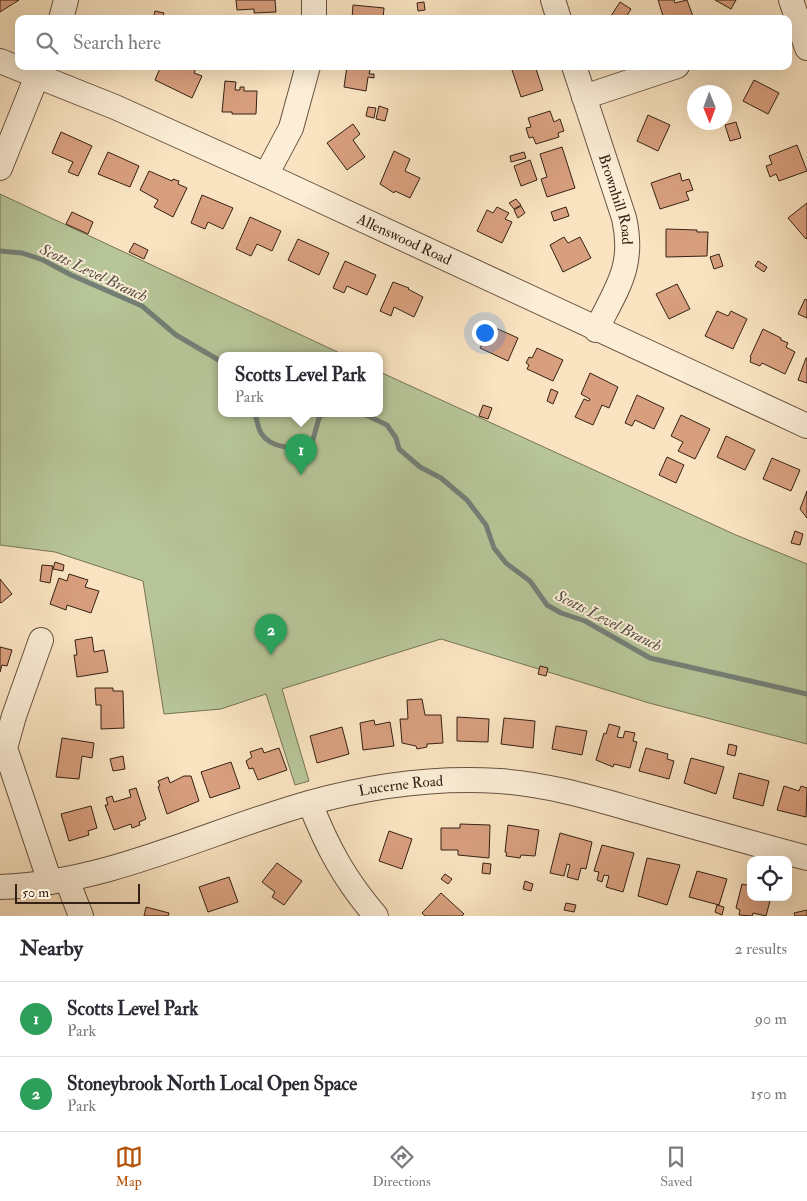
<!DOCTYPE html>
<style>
:root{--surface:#fff;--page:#f7f7f7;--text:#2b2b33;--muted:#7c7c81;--line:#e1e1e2;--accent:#b45309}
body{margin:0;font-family:"IM FELL Double Pica",serif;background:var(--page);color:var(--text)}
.controls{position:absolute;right:15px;bottom:15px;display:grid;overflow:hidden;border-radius:10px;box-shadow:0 5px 20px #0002}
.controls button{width:45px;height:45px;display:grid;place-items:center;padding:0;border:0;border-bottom:1px solid var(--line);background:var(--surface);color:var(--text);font:25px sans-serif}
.compass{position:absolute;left:687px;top:85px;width:45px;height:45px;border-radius:50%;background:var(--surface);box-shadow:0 5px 20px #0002;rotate:179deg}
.scale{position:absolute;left:15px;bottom:12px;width:125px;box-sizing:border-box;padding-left:5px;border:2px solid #362115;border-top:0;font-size:14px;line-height:18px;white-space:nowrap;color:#362115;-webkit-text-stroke:4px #fbedd6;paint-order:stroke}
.you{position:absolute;left:484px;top:332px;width:18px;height:18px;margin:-12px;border:4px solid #fff;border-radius:50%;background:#1a73e8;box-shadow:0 0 0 8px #1a73e833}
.badge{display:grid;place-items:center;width:32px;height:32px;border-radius:50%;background:var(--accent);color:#fff;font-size:16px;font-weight:700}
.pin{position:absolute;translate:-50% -41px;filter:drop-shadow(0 1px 2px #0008)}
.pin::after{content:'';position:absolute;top:26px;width:18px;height:15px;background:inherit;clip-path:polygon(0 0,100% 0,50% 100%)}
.popup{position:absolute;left:218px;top:352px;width:165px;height:65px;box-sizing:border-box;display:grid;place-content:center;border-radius:10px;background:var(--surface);filter:drop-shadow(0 1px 4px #0005);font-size:16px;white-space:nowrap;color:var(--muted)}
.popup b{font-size:19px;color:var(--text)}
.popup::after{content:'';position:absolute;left:50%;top:100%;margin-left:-10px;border:10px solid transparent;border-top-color:var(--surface)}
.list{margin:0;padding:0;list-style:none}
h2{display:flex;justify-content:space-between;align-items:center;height:65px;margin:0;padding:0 20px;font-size:21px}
h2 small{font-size:16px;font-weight:400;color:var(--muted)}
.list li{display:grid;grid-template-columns:32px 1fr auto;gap:15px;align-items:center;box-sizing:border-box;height:75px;padding:0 20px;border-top:1px solid var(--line)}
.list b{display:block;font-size:19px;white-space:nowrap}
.list p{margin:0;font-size:16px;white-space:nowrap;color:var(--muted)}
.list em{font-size:16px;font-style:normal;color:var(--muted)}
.icon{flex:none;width:28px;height:28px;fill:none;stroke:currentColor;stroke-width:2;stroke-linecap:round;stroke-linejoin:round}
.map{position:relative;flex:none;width:807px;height:916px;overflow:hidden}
.search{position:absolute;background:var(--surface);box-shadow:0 5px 20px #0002;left:15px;right:15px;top:15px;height:55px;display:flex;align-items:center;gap:12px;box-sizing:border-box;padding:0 18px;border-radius:10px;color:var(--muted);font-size:19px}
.sheet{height:215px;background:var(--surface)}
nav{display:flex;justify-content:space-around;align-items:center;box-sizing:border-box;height:70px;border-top:1px solid var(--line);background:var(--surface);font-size:14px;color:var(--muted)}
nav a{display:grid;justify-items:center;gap:2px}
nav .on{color:var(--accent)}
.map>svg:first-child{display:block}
.green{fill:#b7c598;stroke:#767356}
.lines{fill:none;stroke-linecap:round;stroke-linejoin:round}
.stream{stroke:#747f76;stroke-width:5}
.building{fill:#d89f7e;stroke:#362115}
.minor-casing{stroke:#675240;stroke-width:26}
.minor{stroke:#fbedd6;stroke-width:24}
.labels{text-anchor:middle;stroke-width:4;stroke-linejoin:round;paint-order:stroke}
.street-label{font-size:15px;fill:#362115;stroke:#fbedd6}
.water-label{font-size:16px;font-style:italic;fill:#555046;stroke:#fbedd6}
</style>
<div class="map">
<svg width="807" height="916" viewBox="0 0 807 916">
<rect width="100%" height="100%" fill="#f9e3c0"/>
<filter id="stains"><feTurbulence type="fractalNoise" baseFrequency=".004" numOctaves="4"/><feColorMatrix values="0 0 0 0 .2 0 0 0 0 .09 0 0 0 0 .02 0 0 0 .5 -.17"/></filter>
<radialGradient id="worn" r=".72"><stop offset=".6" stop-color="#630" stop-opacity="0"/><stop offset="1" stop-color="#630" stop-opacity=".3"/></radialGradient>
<path class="green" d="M0,194L346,356H222V414H380V372L736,535L807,564V744L649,703L441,639L282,689L309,781L295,785L266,694L221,709L164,714L143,581L55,552L0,545Z"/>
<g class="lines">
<path class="stream" d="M0,251L22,253L43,260L71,275L142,306L176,335L222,362
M255,414C257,420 258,428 261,433C271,449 298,451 312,443L319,418L323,414
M364,414L387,425L396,438L399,449L420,467L441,478L467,500L486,525L494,548L506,563L530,581L547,605L561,613L585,621L650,658L807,694"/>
</g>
<path class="building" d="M0,0H19L0,12Z
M236,0H275L276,12L254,13V9L237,10Z
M658,0H674L675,3L687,0L694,19H664Z
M715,0H736L731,9Z
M424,2L425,10L418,11L417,3Z
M620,2L631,9L626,17L630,19H609Z
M353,5L384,8L383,19H352Z
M155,11L164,13L162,19H153Z
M161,66H178L184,69L185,66H197L194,73L202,76L192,98L155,80Z
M347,66H371L369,74H374V78L368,77L366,91L344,87Z
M523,66H535L543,90L521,97L512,70Z
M754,80L779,93L768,114L743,101Z
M225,81L236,82L235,90H240V87H244V91H257L256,114H232V112H222Z
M379,106L388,109L385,121L376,119Z
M368,107L376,108L374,118L366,116Z
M550,111L554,122L560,119L564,131L558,133L559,137L536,144L533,137L529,138L526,128L531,127L528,118Z
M648,115L670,125L658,151L637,141Z
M736,122L741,138L730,141L725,125Z
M353,124L360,134L353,140L365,157L347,170L327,143Z
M61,132L92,146L78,176L68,172L73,162L52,153Z
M797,145L807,171L779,181L776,174L770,177L766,166L772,164L769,156Z
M562,147L575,188L547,197L541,179L547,177L540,154Z
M394,151L410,159L405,171L420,178L410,198L395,191L394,193L380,184Z
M108,152L139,166L130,187L98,174Z
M524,152L526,158L511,162L510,156Z
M530,160L537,180L521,186L514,166Z
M149,171L172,181L173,179L179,181L178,184L187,188L173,217L154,207L158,200L140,190Z
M680,173L682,181L689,179L693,190L686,192L689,200L660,209L651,183Z
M202,195L233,208L223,229L208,222L205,229L191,223Z
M516,199L521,205L514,209L509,203Z
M807,203V238L806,239L788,218Z
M521,206L525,213L518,218L514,210Z
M497,207L509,213L505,219L512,222L502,243L477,231L487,210L493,213Z
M566,207L569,216L554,221L551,212Z
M72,212L93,222L88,234L66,224Z
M250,217L281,231L272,251L257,244L251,256L236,249Z
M666,229L697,230V232H708L707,256L666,257Z
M564,237L568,243L580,237L591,258L563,272L550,245Z
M298,239L329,253L319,275L288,260Z
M134,243L148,250L144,259L129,252Z
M719,254L723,266L714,269L710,257Z
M345,261L376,275L367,295L347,286L344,293L333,288Z
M758,261L767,267L764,272L755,266Z
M393,282L409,288L408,289L423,297L414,317L394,307L391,316L380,311Z
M677,284L690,309L669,319L656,294Z
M805,299L807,300V318L798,314Z
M717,311L728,316L731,311L747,319L733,349L705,336Z
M491,326L518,338L508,361L480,348Z
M763,329L781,338V340L788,343L786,347L795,352L785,374L762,363L760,366L750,362L751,358L750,357Z
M537,348L563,360L553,381L527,369L529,365L526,363L529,357L532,358Z
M806,358H807V383L798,380Z
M590,373L618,387L609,408L602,405L593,425L575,417L584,399L589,401L590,399L581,394Z
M551,389L558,392L553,404L547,401Z
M637,395L664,408L654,429L635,420L632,426L625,423Z
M483,405L492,408L488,419L479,416Z
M681,415L710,429L695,459L678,451L683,442L671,436Z
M726,436L755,450L745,470L717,457Z
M667,457L684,465L676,483L659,475Z
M772,458L800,470L791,491L763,479Z
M807,491V518L800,509Z
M795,531L803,534L800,545L791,543Z
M55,562L64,565L63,571L53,569Z
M42,565L53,566L50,583L40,581Z
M69,574L88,580L85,587L99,591L91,613L67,605L66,610L50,604L59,578L67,581Z
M0,579L12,594L1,603L0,602Z
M92,637L94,652L104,650L108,672L77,677L74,655H77L75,640Z
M0,647L12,650L7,666L2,665L0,672Z
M540,666L548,668L546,676L538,674Z
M95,688H113V691H123L124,728L101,729V705H96Z
M422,699L425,715H441L443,743L427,744V747L417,749L416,746L402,743L400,719H408L407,700Z
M457,717L489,719L488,742L457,741Z
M504,718L535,721L533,748L501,744Z
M374,720L375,725L390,722L394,746L363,750L360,723Z
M609,724L620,727L617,737L623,738L625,731L635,733L633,741L637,742L630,768L614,764L613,767L596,760L604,733L606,734Z
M556,726L587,731L582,755L552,749Z
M342,727L349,754L317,763L310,736Z
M62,738L94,743L92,758L82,756L79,779L56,777Z
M729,744L737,746L735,756L727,754Z
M262,748L264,753L279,748L287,770L258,780L253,768L249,769L246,761L252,757L250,752Z
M646,748L668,754L667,759L674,761L669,779L639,771Z
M123,756L125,769L113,771L110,759Z
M691,758L724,767L716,794L684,783Z
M231,762L240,788L210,798L201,772Z
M739,773L769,781L763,806L733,798Z
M184,776H191L199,801L167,814L158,787L160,786L158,781L168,777L170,783Z
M784,786L799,791L801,786L807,788L806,817L777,810Z
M136,788L146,819L139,822L140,825L132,828L131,824L114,830L105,805H108L106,798L112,796L114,802L131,797L129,790Z
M91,806L97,828L88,831L89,835L69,841L61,814Z
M460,824L490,825L489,858L458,855V850H441V828H460Z
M508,825L539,830L535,856L521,855L520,858L506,856L507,853L505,852Z
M389,831L412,839L402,869L379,861Z
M560,833L592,842L586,869L581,868L578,880L567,877L570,865L567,864L564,876L550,873Z
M602,845L634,853L623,892L606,887L609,876L604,875L602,882L597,880L599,872L594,871Z
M647,858L680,865L667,905L638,896Z
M277,863L302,881L284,905L272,897L275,892L262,882Z
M483,863L491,864L490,874L482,873Z
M697,871L727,879L719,905L689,897Z
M445,874L452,879L448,884L441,879Z
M229,877L238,902L208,912L199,887Z
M525,881L533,884L531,891L523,889Z
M742,884L751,886V897H771L766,916L753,913L752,916L739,915L740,910L736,908Z
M441,893L464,914L462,916H425L422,913Z
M566,903L576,905L574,912L564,910Z
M717,905L724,907L722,915L715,912Z
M146,907L169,913L168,916H144Z
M807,910V916H795L794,913Z"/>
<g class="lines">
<defs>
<g id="minor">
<path d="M314,0V19"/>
<path d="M553,0L559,19"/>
<path d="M791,0L807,48"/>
<path d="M61,19L66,0"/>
<path id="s1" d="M0,61L115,107L266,175L807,426"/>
<path id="s2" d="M574,66L624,218C635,266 617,288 596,330"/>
<path d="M584,97L677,66"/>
<path d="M0,168L41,66"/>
<path d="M266,175L291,128L308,66"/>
<path d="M41,640L14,716L5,748L50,882"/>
<path d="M310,803C327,847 345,880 376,916"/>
<path d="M67,880L81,916"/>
<path id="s3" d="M0,887C109,883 206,832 309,803C370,786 436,777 499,781C548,784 596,799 642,812C697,828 752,843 807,858"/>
</g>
</defs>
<use href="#minor" class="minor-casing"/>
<use href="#minor" class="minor"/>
</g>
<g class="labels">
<g class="street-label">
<text dy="5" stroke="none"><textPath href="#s2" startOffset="140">Brownhill Road</textPath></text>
<text dy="5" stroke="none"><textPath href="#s1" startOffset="442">Allenswood Road</textPath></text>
<text dy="5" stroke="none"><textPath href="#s3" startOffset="415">Lucerne Road</textPath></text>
</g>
<g class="water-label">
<text transform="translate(94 272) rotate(25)" y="6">Scotts Level Branch</text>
<text transform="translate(609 620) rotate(27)" y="6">Scotts Level Branch</text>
</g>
</g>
<rect width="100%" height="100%" filter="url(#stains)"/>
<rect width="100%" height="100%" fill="url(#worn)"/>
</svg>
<div class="controls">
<button><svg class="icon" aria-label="locate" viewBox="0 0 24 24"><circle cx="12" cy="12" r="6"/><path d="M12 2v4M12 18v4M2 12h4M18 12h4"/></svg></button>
</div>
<svg class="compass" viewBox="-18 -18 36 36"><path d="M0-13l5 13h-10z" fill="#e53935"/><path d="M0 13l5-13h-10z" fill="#7c7c81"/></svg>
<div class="scale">50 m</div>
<div class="you"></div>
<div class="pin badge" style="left:301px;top:475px;background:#2e9e5b">1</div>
<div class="popup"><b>Scotts Level Park</b>Park</div>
<div class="pin badge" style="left:271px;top:655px;background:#2e9e5b">2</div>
<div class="search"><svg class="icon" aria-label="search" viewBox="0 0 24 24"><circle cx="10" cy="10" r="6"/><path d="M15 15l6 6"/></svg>Search here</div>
</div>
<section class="sheet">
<h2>Nearby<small>2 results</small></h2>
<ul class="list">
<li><span class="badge" style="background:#2e9e5b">1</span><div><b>Scotts Level Park</b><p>Park</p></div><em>90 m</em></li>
<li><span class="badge" style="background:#2e9e5b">2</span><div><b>Stoneybrook North Local Open Space</b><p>Park</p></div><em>150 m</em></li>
</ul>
</section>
<nav>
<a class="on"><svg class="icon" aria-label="map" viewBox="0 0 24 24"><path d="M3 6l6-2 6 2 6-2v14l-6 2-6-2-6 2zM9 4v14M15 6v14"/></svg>Map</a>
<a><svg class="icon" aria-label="directions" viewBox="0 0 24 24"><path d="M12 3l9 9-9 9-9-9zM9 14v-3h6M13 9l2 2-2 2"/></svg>Directions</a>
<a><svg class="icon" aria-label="saved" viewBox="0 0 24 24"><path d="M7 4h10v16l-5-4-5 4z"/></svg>Saved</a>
</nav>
